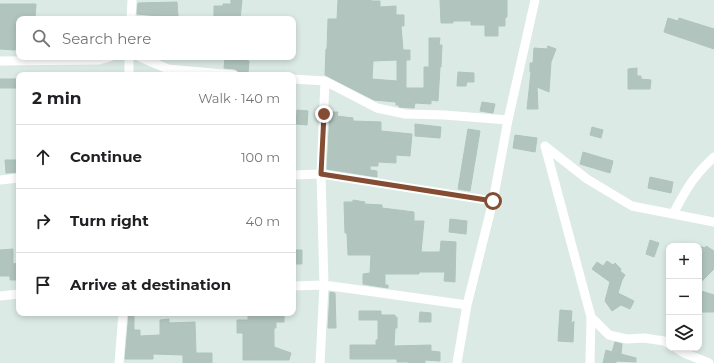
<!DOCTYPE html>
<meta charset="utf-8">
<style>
:root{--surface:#fff;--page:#f2f2f2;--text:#202124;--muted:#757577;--line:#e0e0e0}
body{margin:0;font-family:Montserrat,sans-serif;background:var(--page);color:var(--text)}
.controls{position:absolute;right:12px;bottom:12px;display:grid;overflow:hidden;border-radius:8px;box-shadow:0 2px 6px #0003}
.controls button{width:36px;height:36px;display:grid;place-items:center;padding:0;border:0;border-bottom:1px solid var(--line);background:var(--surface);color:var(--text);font:20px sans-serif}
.stop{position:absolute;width:12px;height:12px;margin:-9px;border:3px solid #844d33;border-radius:50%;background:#fff}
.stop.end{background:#844d33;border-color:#fff;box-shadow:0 1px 4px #0008}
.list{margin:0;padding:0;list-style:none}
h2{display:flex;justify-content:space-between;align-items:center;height:52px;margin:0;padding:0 16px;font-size:17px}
h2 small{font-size:13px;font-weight:400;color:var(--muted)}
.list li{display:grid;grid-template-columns:26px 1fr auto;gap:12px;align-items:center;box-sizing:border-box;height:64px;padding:0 16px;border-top:1px solid var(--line)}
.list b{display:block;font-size:15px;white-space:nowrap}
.list em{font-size:13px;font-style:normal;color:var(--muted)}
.icon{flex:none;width:22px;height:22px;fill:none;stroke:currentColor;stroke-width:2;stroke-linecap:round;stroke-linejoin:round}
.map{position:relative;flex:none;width:714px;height:363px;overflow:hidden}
.search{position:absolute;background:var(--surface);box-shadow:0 2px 6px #0003;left:16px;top:16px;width:280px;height:44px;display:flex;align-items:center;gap:10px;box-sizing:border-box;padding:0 14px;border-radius:8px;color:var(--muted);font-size:15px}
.panel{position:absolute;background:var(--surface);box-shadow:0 2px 6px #0003;left:16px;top:72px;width:280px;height:244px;border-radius:8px}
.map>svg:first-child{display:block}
.building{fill:#b1c5be;stroke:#aec4bd;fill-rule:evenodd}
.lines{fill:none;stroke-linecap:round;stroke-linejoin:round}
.street{stroke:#fff;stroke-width:9}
.route{stroke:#844d33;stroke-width:5}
</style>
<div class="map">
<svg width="714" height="363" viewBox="0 0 714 363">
<rect width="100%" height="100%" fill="#dceae5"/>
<path class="building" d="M231,0H242L240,19H214V6H223V4H231Z
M338,0H371V1H380V7L396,6V15H404V26H401L403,50H410V60H406V88H424V67H429V38H440L439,45H442L441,67H440L438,101L431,100V104L415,103L414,108L399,107V105H396V102L374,100L325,75L326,49H327L328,19H337ZM397,60V81L372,79L373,61Z
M440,0H507V17L505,18V26H498V36H485V25H471V21H453V23H441Z
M177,2L178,16H159L137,14L138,3Z
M0,4H36L35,19H19V48H16L15,50L0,49Z
M668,18L678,21L679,18L714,29V49L664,32Z
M548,46L556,49L551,62L549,92L537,87L538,109H527L531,72H530V63H533L534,48L547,49Z
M225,58L249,61L248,73L239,72L235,69L224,68Z
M637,68V76H641V79L651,80L650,89H628V69Z
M458,72L474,73V82H467L466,86H457Z
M0,79H19V88H0Z
M482,102L495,104L493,113L480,111Z
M297,110L308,111L307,125L296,124Z
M330,112H338L337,116L353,118V121L381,122V131L412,134L410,156L396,155V163L378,162V166H370V170L377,171V177L327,169Z
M415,124L441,127L440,138L415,136Z
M592,127L603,130L601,138L590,135Z
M468,129L480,131L470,191L458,189Z
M515,135L537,138L535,152L513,148Z
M583,152L613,161L610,173L580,164Z
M5,160H19V172L6,173Z
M650,177L673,182L671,193L648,188Z
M353,200L365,202L364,204L382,205V208L414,212V221H424L421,252H440L441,241L456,242L455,282L444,281L445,272H419V274H385V285H388V288L363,284V274L370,273L371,255H348L347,233H345L344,202H353Z
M450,219L467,221L466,234L449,232Z
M650,240L659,243L654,257L646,254Z
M699,246L705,248L706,246L714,251V269L699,284Z
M13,249V264L19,263V280H10V276H0V250Z
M293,250H302V264H293Z
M607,261L613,265L615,263L621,269L620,271L625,275L622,280L618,293L634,301L630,309L621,305L612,311L605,301L610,282L592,269L597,262L603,266Z
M701,291L714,295V312H701Z
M330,292L335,293L336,328H328Z
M560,310L572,311L571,324L574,321L573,342L558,341Z
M359,311H381V315H395V317H397V328H395L394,346L431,345V351L440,352V361L425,360V363H408V362H397V359H350V345H376V340H378V320H359Z
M420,312L431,313V322H419Z
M129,313H134V330H140V336L160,335V320L169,319V323L195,322L196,353H212V363H183V355L153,354V359H125Z
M253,313H284V322H276V328H274V347L291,353L289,360H243V333H237V320H248V314H253Z
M615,342L622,344L621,354L636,358V362L616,361V363H603L606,350L612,352Z"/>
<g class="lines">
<path class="street" d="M131,19L132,0
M140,57L168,69L234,75
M0,61L99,60L110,57
M129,75V57
M293,79L325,81L377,108L405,114L444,115L508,120
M545,146L591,317L590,363
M545,146L587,179L632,206L714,222
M293,175L321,174L493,201
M0,180L19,178
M673,214C686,190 693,176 714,157
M293,286L324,285L467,305
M0,296L19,294
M591,317L609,335L627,339L644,338L664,341L669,344
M676,348L684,353L709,363
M119,363L123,313
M320,363L324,285L321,174L325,81
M457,363L467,305L493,201L508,120L535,0"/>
</g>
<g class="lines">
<path class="route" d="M324,114L321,174L493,201"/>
</g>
</svg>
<div class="controls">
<button>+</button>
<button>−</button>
<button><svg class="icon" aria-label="layers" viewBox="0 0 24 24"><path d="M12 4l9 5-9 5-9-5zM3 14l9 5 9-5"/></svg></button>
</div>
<div class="stop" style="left:493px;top:201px"></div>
<div class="stop end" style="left:324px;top:114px"></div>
<div class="search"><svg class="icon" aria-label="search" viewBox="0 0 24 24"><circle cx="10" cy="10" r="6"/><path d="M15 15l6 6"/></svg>Search here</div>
<section class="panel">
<h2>2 min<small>Walk · 140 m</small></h2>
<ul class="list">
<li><svg class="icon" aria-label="ahead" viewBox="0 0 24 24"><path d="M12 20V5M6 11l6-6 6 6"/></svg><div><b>Continue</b></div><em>100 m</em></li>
<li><svg class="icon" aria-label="right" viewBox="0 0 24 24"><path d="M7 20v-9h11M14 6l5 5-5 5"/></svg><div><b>Turn right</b></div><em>40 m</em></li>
<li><svg class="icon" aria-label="arrive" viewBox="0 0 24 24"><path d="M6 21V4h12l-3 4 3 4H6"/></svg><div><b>Arrive at destination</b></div></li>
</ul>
</section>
</div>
